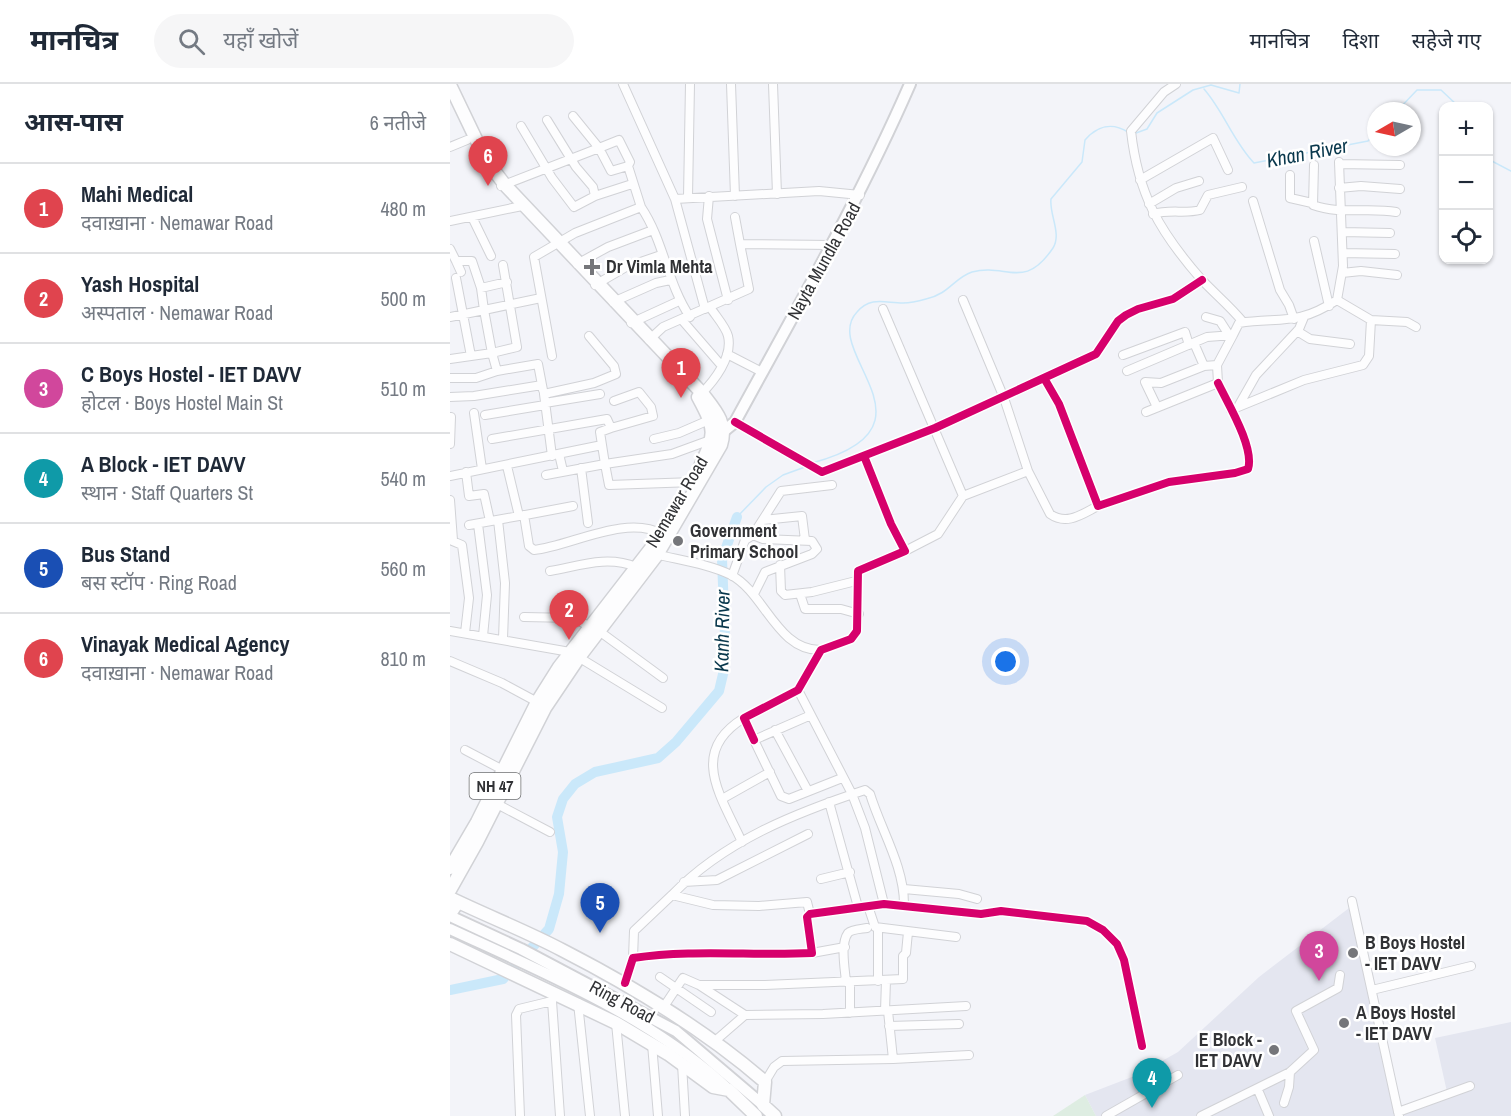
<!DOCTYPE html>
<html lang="hi">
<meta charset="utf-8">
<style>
:root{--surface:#fff;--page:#f6f6f7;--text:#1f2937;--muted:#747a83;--line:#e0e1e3;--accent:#75767a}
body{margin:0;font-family:"Archivo Narrow","Noto Sans Devanagari",sans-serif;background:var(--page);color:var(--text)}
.controls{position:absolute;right:18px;top:18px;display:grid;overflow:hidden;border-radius:12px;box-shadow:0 2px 4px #0004}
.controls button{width:54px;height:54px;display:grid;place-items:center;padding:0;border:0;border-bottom:2px solid var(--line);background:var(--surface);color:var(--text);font:30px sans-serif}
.compass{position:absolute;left:917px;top:18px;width:54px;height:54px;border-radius:50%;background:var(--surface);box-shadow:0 2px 4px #0004;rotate:261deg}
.you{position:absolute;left:556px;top:578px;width:21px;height:21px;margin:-15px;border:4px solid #fff;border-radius:50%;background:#1a73e8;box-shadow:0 0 0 9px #1a73e833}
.badge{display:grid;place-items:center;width:39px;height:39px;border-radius:50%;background:var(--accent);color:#fff;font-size:20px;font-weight:700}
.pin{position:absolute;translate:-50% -50px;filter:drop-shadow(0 2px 3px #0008)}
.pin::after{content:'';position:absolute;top:32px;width:21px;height:18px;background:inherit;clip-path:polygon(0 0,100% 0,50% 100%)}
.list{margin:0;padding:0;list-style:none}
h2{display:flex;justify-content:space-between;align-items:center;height:78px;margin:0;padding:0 24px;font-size:26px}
h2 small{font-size:20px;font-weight:400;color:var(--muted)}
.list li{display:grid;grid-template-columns:39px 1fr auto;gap:18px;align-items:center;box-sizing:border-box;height:90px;padding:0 24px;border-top:2px solid var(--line)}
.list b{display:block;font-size:22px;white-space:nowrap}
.list p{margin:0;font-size:20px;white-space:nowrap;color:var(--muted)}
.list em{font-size:20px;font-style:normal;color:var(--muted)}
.icon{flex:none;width:33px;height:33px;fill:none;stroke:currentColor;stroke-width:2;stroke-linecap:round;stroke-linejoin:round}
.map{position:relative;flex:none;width:1061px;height:1032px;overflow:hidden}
header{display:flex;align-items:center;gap:36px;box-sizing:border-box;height:84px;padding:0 30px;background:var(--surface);border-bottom:2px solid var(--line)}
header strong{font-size:28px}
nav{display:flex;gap:33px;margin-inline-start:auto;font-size:21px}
.search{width:420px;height:54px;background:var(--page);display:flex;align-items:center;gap:15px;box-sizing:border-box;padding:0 21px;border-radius:33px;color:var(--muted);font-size:22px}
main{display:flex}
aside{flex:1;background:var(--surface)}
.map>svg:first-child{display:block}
.built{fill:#e4e6f0}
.green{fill:#deede2}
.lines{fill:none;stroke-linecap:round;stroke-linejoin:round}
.stream{stroke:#cae8fa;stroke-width:1.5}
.river{stroke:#cae8fa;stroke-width:10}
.minor-casing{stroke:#d1d2d6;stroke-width:10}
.major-casing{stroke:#d1d2d6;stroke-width:14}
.highway-casing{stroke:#d1d2d6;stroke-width:15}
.minor{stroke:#fdfdfe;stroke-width:8}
.major{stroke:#fdfdfe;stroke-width:10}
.highway{stroke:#fdfdfe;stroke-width:12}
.cycleway-casing{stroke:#fff;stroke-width:11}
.cycleway{stroke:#d6006c;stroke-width:8}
.poi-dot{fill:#75767a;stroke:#fff;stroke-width:2}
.labels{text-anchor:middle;stroke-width:5;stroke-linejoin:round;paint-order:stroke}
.shield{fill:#fff;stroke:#6f7072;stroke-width:1.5}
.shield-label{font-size:16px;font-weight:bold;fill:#313235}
.street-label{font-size:18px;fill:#313235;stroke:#fff}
.poi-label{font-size:18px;font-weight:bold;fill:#313235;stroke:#fff;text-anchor:start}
.water-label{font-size:20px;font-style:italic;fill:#08374c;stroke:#fff}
</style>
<header>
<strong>मानचित्र</strong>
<div class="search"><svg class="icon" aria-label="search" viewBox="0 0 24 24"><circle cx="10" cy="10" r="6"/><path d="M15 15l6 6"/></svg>यहाँ खोजें</div>
<nav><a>मानचित्र</a><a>दिशा</a><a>सहेजे गए</a></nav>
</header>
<main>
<aside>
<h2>आस-पास<small>6 नतीजे</small></h2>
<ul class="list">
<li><span class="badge" style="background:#e0444e">1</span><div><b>Mahi Medical</b><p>दवाख़ाना · Nemawar Road</p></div><em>480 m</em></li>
<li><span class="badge" style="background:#e0444e">2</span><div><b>Yash Hospital</b><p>अस्पताल · Nemawar Road</p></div><em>500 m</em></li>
<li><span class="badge" style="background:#d1479c">3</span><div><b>C Boys Hostel - IET DAVV</b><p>होटल · Boys Hostel Main St</p></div><em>510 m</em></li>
<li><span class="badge" style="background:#0f9aa8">4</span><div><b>A Block - IET DAVV</b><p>स्थान · Staff Quarters St</p></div><em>540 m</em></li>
<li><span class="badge" style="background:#1a4fb4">5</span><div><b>Bus Stand</b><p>बस स्टॉप · Ring Road</p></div><em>560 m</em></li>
<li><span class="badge" style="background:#e0444e">6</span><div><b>Vinayak Medical Agency</b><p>दवाख़ाना · Nemawar Road</p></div><em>810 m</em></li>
</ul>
</aside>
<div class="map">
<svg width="1061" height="1032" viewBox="0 0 1061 1032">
<rect width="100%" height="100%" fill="#f3f4f9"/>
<path class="built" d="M903,821L949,1032H646L635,1011L687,991L728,968L809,893Z
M1061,938V1032H954L953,1026L997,1008L985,954Z"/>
<path class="green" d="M635,1011L646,1032H603Z"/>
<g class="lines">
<path class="stream" d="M754,5C774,28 783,57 804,79L918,57L926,48
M947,27L967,6H991L1008,22
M686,49L697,45L707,29L743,6L761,1L789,9L790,0
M1038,75L1061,87
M362,379C498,343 369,268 407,228C421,212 435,219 453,219C460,219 469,217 476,215C499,210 504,194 522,188C557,179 574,207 603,164C612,150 599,130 601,115L632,78L635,56C647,42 662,38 678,48
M287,433L316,403L333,391L355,383"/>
<path class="river" d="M0,906L53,895L99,845L109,810L113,768L107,733L113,715L125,700L145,688L208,674L226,658L269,607L274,586L275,553L272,475L287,433"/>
<defs>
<path id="minor" d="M173,0L225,115L369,107L410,111
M281,0L285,112
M323,0L327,110
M726,0L714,8L681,47C688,110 709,147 751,195C765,210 780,222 793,238
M97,36L126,83L143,103L145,112
M71,42L102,94L124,123L145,112L182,100
M0,63L17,56
M889,80L950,81
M864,81L863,121C890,131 919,123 946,128
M178,82L180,78L169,56L149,64L161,87L178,82L191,123
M840,91V114L862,119
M690,96L763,54L778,86
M51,102L149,64L123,32
M889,104L911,102L950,105
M259,112L257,135L278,216
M238,113L240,0
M225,115L255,225
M803,117L830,206L839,221L844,235
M699,120L726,104L749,97
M703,130C720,125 735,130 750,126L758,111L792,103
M22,133L41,172
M285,133L290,160L383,161
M0,137L72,122
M893,148L940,149
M864,157L879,222
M0,165L6,177H22L31,204L57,198
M893,169L945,170
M6,177L11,188
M127,180L158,163L203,146
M892,189L911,187L947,191
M6,194L21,272
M145,201L176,183L211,171
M31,204L34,226L91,214
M887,216L921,236L957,238L966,243
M163,218L206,199L220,196
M433,225L513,412L578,387L554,314L513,216
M0,233L34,226L42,269L67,263L53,181
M756,233L770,237L779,251
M232,236L271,281
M181,239L229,217
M847,247L860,255L900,260
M199,256L213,243L299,205L290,160
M744,259L754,282
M277,270L312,288
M673,271L735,248L739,261
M102,272L84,173L125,149L191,123C214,157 217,199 240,233
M0,275L42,269L47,287L88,280L92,301
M677,287L757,253L783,251L789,239C831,233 847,242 887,216L893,182L889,78
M0,294H26L47,287
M594,294L609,320L648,422L719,398L785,389L798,385C805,364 777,318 768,299
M251,310C264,297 283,273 278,252C276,243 265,231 260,223
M0,313L24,312L92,301L93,306
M95,319L150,310
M789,321L806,291L849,245L854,233
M707,323L695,298L711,299L754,282L767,281
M781,326L854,296L913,281L919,272L921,236
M696,328L768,299L767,281L783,251
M24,329L32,385
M35,331L95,321
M285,338L372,388L485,344L646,270L668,237L676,231L688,225L723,215L752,196
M42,355L157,335L161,344L203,332L201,323L189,308L164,317
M204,355L229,349L259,336
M0,360L1,333
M152,361L150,348L161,344
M109,370L113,387
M102,372L94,310L144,299L166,290L164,282L139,252
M131,384L138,439
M578,387L600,430C617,442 632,430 648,422
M16,388L19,412L34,410L40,437
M96,391L155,380L159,401L244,398
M0,392L152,361L155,380L222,370L263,355
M0,416L3,456
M74,431L79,462L84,466C121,462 176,430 212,450
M70,432L123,422
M48,436L55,499L53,555
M313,436L352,432L355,456
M28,440L37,511L33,552
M19,441L69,432L57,382
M303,451L313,455L362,457L367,465L362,470L315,488L304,510
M0,456L12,461L19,514L15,549
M455,467L488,450L513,412
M205,470C229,476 259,480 281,491C315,509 327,567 371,566
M330,481L331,507L335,511L362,508L406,497
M100,487C129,482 157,471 186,483
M282,492L295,456L303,451L331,407L382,401
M350,510L355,525H391L409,530
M74,533L123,534L149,547L213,594
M0,547L120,568L212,624
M0,577L52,599L91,620
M348,606L402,710L415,744L434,820
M361,631L304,656L331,712L339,715L392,694
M325,646L358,707
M304,656L294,634L348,606L371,566L401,555L407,547L408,487L455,467L441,440L414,372
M15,666L53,686
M272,715L320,688
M379,718L408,823
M47,720L100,748
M292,758C271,712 238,668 294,634
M371,795L400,788
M234,798L267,796L358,750
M454,805L509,810L527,815
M222,811C274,757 345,729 415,706L420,710C431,746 454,782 454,820
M902,817L949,1032
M418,822L425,843L506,853
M362,869L395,863
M183,874L184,847L222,811L263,821L309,822L357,818L360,830
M210,893L261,928
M428,897V844
M396,898C395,885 390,860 398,849C402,845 412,845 417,844
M175,899L183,874C243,865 302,872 362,869L357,833L360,830L434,820L531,830L551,827L637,837L653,846L667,860L674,876L692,962
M922,906L1021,882
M104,913L102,917L110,1032
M128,919L140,1032
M213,924L233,894L249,901
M435,927L436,896
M438,927L443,975L519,971
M400,929V898
M295,931L249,901H315L453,895V872L456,869L458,848
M166,939L175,1032
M439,942L509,940
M265,957L295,931L373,930L516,922
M202,960L208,1032
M232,980L235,1032
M315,998L324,983L332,977L443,975
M808,1006L819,1032
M834,1019L839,1003L840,988
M948,1028L1020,1002
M70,1032L66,931L69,925L102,917
M656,1032L728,991
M751,1032L840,988L864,966L846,927L888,904L890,891"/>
<path id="major" d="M269,351L285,338C346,226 409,117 460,0
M0,832L71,865L226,947L313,1021
M0,845C95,889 202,933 279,1006"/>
<path id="highway" d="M0,1L36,76L55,101L252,309C265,326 278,339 271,361L207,471L130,572L95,624L27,758L0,806
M248,313C267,348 265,350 249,385
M0,784L27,738L87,618L109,583L212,450
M0,814C37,832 76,847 112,866C184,903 254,945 315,998L313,1021L325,1032
M0,830L8,818
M0,860L166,939L218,970L263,1003L279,1006L306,1032"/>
</defs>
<use href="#minor" class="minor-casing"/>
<use href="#major" class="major-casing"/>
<use href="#highway" class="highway-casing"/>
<use href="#minor" class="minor"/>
<use href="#major" class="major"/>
<use href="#highway" class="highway"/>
<defs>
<path id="cycleway" d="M594,294L609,320L648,422L719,398L785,389L798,385C805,364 777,318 768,299
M285,338L372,388L485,344L646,270L668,237L676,231L688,225L723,215L752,196
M304,656L294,634L348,606L371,566L401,555L407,547L408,487L455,467L441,440L414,372
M175,899L183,874C243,865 302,872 362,869L357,833L360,830L434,820L531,830L551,827L637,837L653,846L667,860L674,876L692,962"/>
</defs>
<use href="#cycleway" class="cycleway-casing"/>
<use href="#cycleway" class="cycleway"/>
</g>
<g class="poi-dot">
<path d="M139 174h6v6h6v6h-6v6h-6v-6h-6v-6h6z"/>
<circle cx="228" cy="457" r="6"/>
<circle cx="903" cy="869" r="6"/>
<circle cx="894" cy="939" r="6"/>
<circle cx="824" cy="966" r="6"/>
</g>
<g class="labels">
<rect class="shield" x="19.5" y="689" width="51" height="26" rx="4.5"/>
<g class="shield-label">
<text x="45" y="708">NH 47</text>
</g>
<g class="street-label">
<text transform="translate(374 177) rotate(-61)" y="6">Nayta Mundla Road</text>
<text transform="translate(227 418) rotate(-59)" y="6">Nemawar Road</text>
<text transform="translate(172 918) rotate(28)" y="6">Ring Road</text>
</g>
<g class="poi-label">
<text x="156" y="189">Dr Vimla Mehta</text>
<text x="240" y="453">Government<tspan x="240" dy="21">Primary School</tspan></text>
<text x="915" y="865">B Boys Hostel<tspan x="915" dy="21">- IET DAVV</tspan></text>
<text x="906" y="935">A Boys Hostel<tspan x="906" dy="21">- IET DAVV</tspan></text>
<text x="812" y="962" text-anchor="end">E Block -<tspan x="812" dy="21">IET DAVV</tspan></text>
</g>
<g class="water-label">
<text transform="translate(857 69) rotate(-11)" y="7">Khan River</text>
<text transform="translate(272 547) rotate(-89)" y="7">Kanh River</text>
</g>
</g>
</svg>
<div class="controls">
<button>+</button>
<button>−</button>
<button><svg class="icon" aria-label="locate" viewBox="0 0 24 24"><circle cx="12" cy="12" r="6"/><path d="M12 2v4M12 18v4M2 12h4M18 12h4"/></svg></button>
</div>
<svg class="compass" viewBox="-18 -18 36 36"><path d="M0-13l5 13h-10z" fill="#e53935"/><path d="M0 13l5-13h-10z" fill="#747a83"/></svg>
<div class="you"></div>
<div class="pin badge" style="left:231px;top:314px;background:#e0444e">1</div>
<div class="pin badge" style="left:119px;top:556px;background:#e0444e">2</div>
<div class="pin badge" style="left:869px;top:897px;background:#d1479c">3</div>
<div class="pin badge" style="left:702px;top:1024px;background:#0f9aa8">4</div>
<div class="pin badge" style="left:150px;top:849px;background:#1a4fb4">5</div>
<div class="pin badge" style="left:38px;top:102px;background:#e0444e">6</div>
</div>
</main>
